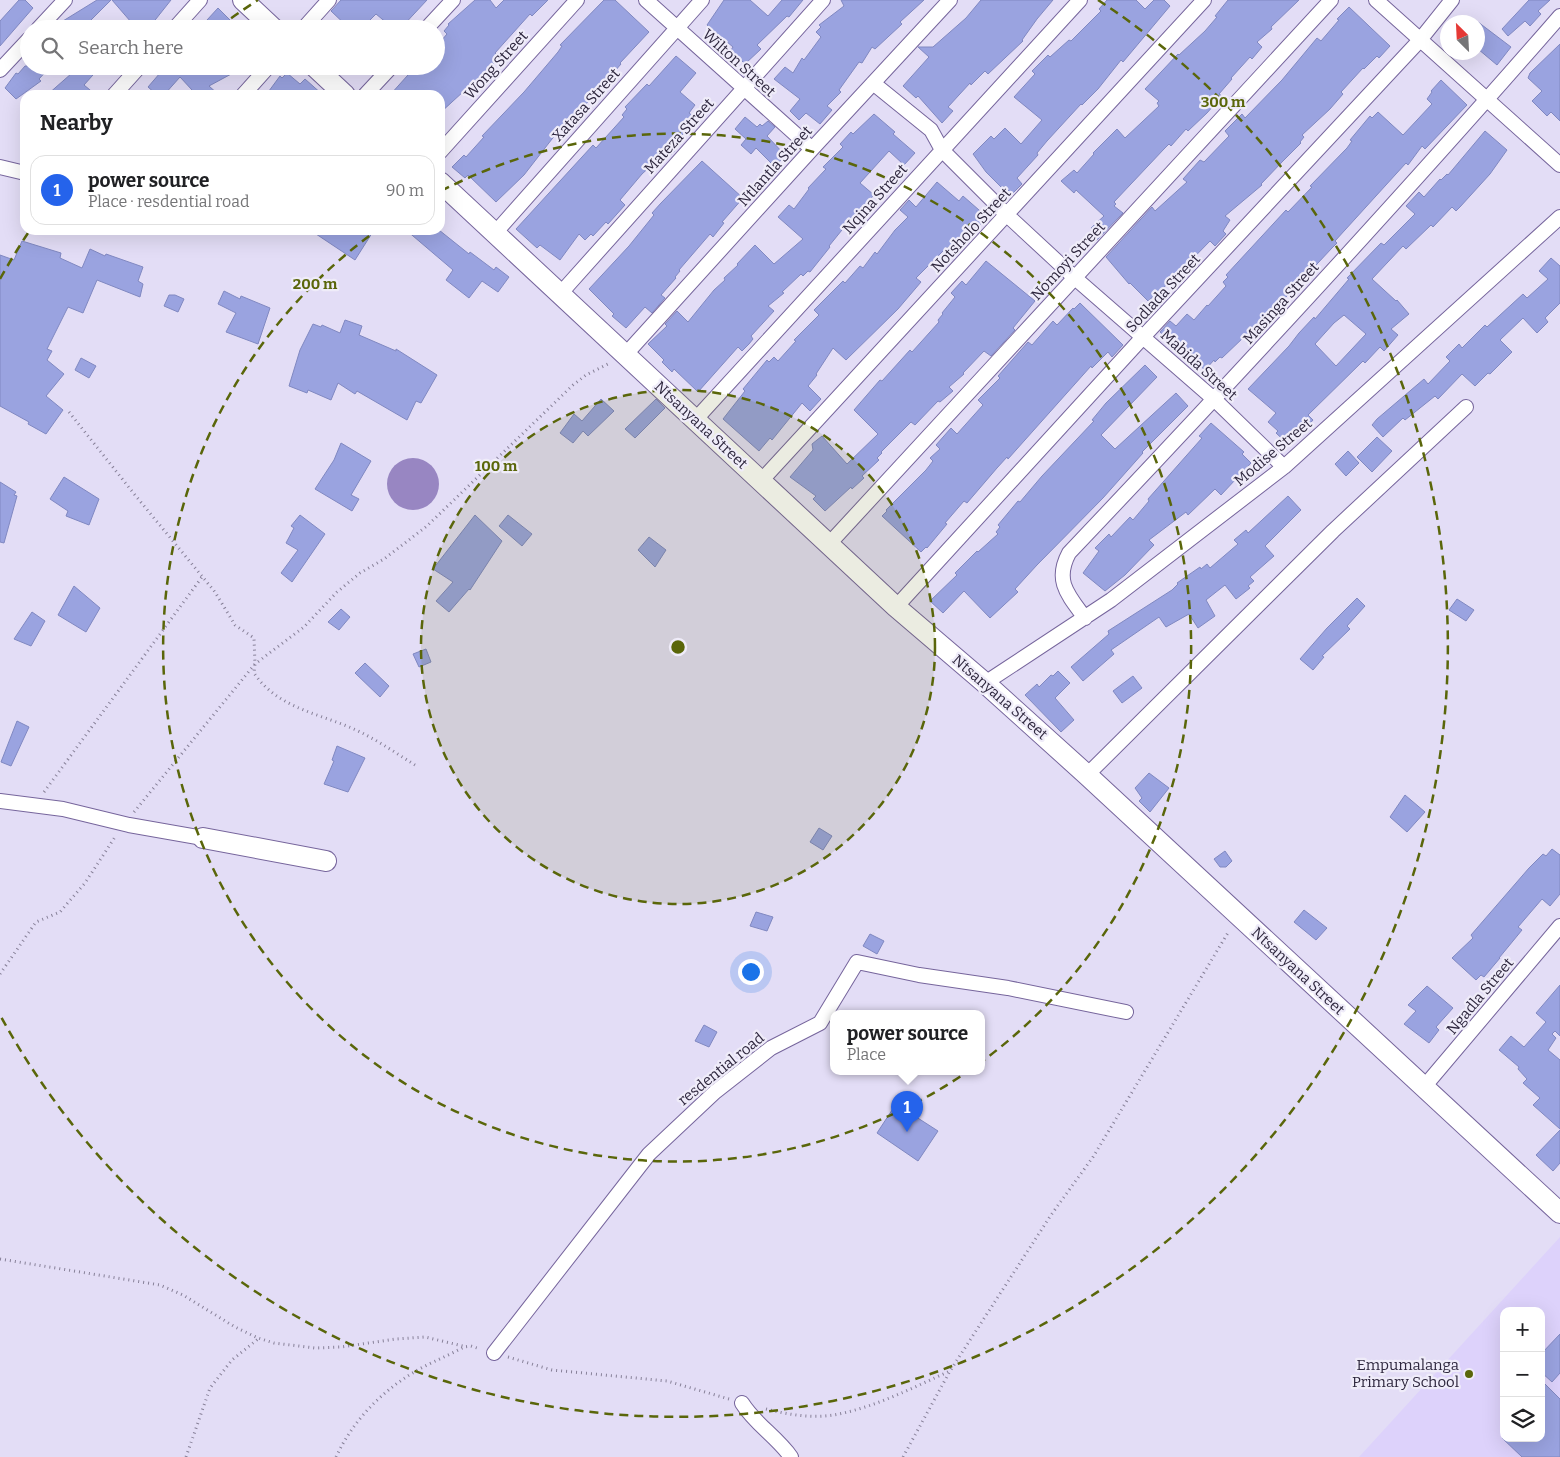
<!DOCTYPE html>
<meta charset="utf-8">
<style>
:root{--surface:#fff;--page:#f6f6f6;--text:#202124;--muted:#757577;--line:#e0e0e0;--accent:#2563eb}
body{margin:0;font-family:Bitter,serif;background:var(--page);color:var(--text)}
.controls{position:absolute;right:15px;bottom:15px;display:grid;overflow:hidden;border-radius:10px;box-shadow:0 5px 20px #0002}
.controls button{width:45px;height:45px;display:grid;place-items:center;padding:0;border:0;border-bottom:1px solid var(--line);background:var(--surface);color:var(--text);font:25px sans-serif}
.compass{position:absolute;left:1440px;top:15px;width:45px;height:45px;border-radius:50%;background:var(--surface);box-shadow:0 5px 20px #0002;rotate:336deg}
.you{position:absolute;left:750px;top:971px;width:18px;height:18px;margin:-12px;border:4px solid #fff;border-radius:50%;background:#1a73e8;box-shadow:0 0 0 8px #1a73e833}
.badge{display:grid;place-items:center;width:32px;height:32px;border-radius:50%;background:var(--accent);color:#fff;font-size:16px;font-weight:700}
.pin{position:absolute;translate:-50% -41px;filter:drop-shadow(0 1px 2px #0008)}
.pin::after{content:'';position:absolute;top:26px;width:18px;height:15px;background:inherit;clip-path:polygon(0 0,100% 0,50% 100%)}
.popup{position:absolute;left:830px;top:1010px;width:155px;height:65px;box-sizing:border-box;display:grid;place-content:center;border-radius:10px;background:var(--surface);filter:drop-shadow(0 1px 4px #0005);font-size:16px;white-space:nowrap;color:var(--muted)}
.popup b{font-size:19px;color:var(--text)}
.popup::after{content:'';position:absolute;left:50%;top:100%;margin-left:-10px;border:10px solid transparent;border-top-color:var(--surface)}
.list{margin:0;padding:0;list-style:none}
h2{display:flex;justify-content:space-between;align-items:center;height:65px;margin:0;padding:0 20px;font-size:21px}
h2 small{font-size:16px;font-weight:400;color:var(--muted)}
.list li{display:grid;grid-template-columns:32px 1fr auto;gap:15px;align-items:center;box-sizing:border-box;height:70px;margin:0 10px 10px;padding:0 10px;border:1px solid var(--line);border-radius:15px}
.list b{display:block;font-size:19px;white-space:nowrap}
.list p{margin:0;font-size:16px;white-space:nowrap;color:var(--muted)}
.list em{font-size:16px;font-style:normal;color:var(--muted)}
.icon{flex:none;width:28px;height:28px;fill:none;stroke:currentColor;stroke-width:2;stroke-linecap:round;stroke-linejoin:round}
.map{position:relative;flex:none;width:1560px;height:1457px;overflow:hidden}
.search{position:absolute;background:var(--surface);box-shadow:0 5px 20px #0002;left:20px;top:20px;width:425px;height:55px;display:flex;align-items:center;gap:12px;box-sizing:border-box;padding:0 18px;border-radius:28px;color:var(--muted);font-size:19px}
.panel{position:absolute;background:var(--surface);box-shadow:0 5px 20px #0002;left:20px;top:90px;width:425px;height:145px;border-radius:15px}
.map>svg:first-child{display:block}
.built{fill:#ddd2fb;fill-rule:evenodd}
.water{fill:#9886c2}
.building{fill:#9aa3e0;stroke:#8088c1;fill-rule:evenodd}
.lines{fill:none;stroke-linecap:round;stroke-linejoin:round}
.street-casing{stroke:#76659c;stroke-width:16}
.secondary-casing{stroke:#76659c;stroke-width:22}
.path{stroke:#878098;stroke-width:3;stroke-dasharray:1 4;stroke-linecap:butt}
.street{stroke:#fff;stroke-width:14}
.secondary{stroke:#fff;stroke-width:20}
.ring{fill:none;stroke:#5a660a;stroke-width:2.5;stroke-dasharray:9 6}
.poi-dot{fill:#5a660a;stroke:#efecf9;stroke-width:2}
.labels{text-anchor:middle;stroke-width:4.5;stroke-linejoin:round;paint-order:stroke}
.street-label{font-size:15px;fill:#2e273e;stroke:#efecf9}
.poi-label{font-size:15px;fill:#2e273e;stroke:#efecf9;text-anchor:end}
.centre{fill:#5a660a;stroke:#efecf9;stroke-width:2.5}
.ring-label{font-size:15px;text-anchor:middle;font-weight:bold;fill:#5a660a;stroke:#efecf9;stroke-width:4.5;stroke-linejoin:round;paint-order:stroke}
</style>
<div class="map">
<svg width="1560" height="1457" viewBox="0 0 1560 1457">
<rect width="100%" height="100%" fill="#e3ddf6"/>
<path class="built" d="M1560,1237V1457H1359ZM1504,1311H1541V1438H1504Z"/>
<path class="water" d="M387 484a26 26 0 1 1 52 0a26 26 0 1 1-52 0Z"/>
<path class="building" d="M19,0H25L33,8L0,46V21Z
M97,0H111L82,29H50Z
M112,0H171L148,29H123L131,22Z
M341,0H427L400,29H394L376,14L361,29H350L331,11Z
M475,0H490L496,8L504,0H548L532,16L530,14L495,53L500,58L440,113V95H390L416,66H436V47L447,34L444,31L449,25L448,24Z
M604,0H615L649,32L620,63L621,64L608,79L611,82L597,96L595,94L575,116L574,115L561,132L559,130L524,175L496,202L468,175L465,178L452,167L464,155L466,157L484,137L482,136L524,92L558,52L562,46L560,45Z
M724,0H750L768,16L782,0H803L789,17L787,16L757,45L761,49L745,64L731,50L733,47L707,25Z
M841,0H924L900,22L902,24L875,49L872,47L862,63L859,62L839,90L841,92L827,106L832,110L820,124L806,113L799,120L790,111L800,99L774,79L785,67L793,73L802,58L804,60L821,37L816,32L821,27L819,25L844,6Z
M981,0H1053L1037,19L1022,40L1023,41L988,74L985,71L971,85L970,83L948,107L953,111L942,123L918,96L916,98L903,86L929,57L918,47H933L966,18Z
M1107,0H1136L1145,9L1154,0H1164L1170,6L1123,62L1121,60L1098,89L1082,105L1081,104L1047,141L1037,153L1038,155L1017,178L1022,184L1012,194L1004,186L1002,188L986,172L973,154L991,136L994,139L1005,128L1021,144L1042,120L1014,97L1035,74L1032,71L1048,55L1050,57L1069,40L1071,41L1101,11L1099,9Z
M1228,0H1299L1271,27L1272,29L1257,42L1262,47L1252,59L1250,57L1231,78L1232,79L1219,94L1222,96L1207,113L1188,131L1186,129L1171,146L1169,144L1164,149L1114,202L1116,204L1114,206L1123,213L1094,243L1091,239L1096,233L1091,228L1104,216L1076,190L1074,193L1061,181L1074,170L1077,173L1094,154L1093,153L1117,129L1125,138L1159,106L1157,103L1159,101L1145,89L1178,54L1179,55L1205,31L1217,17L1215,16Z
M1529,0H1550L1538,11L1541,14L1530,26L1525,21L1508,36L1502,29Z
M1349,7L1390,46L1379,58L1377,56L1364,69L1363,68L1341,92L1343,94L1330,109L1302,135L1304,137L1300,142L1301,143L1283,161L1261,184L1262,185L1225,216L1230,220L1223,231L1226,234L1215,246L1210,241L1171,281L1148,301L1130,283L1129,284L1106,257L1152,207L1155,211L1187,182L1183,179L1200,160L1204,162L1229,136L1225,131L1242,114L1245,118L1282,80L1317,38L1321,41L1339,20L1337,19Z
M218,8L239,29H216L207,20Z
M1478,22L1511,47L1497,65L1478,49Z
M1560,44V121L1551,112L1547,116L1532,101L1542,91L1528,78L1530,73Z
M676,56L696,73L680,92L695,105L689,113L694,117L689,123L691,124L679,139L682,142L671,155L667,151L642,174L620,200L625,205L608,224L606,222L593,236L591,234L585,240L579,234L560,260L540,245L537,248L516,229L593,145L596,148L624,117L622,115L627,109L625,107L647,84L649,86Z
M25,66H51L39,79L41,81L16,99L5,88L16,73L18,74Z
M80,66H101L84,85L96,95H47Z
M166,66H201L208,74L215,66H246L209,86L219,95H197L195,93L190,95L189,93L192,90L180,77L164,95H157L148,87Z
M287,73L300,84L305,79L323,95H266L280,76L282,78Z
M1441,80L1467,105L1425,149L1422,146L1408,165L1406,163L1335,241L1337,243L1332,248L1289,294L1222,358L1220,357L1215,362L1214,360L1205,370L1160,332L1170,321L1176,326L1187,314L1194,320L1207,305L1208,306L1226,286L1223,282L1228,277L1226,275L1286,210L1288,212L1312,187L1310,186L1347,148L1352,141L1350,140L1370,116L1372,118L1378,112L1403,135L1432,104L1427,99L1432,92L1431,91Z
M874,114L895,132L893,134L915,153L904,165L889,151L860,183L874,195L846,225L829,246L830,247L810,272L808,271L803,276L801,274L782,292L784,293L768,306L774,311L751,336L753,339L749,344L742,351L738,347L698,392L674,369L672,372L662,362L664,360L648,344L667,326L665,324L677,311L688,322L714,290L725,280L724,278L738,265L737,264L755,245L774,264L803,239L778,217L789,205L794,209L809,189L808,188L826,169L823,167L843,147L840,144L851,132L853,134Z
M745,117L757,127L760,124L762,126L768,121L775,127L767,136L786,156L774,166L756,148L751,154L741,145L746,139L735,129Z
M1485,131L1507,150L1490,174L1460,207L1456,211L1452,207L1433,227L1431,225L1406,249L1403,246L1372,279L1396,301L1397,300L1409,314L1391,329L1398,335L1384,351L1380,347L1365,363L1363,361L1308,415L1313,420L1290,446L1276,433L1278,431L1268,422L1276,413L1248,389L1289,346L1299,333L1314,317L1315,319L1349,279L1347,278L1381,243L1384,245L1415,214L1406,206L1419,192L1424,197L1440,179L1441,180L1447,174L1448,175ZM1344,315L1366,334L1336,366L1315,344L1334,323Z
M702,161L743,198L722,222L724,223L713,237L710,234L679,270L680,271L675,277L676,278L661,295L665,298L652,313L645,307L626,328L612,316L614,314L589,289L629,246L654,215L652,213L661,203Z
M937,182L959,201L963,196L987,217L976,229L974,227L969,233L968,231L950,250L947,247L916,278L921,282L898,309L846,360L833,348L816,374L817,375L808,386L821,399L810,411L802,403L772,440L770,438L759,451L723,419L745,391L743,389L767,360L769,362L774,357L778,361L796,341L794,340L819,315L814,310L843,281L845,283L860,266L863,268L875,252L877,254L895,230L908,217L900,210L909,200L916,207Z
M310,230H374L355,260Z
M406,230H439L469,254L470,252L494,270L496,267L509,277L498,292L482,281L469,298L446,280L453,270Z
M22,241L61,253L60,258L82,268L90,249L105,256L106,254L143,267L138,281L143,284L140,297L97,280L83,313L68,307L47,349L52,351L47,360L64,374L46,396L63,410L46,434L28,424L29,422L0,406V255L14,260Z
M1551,258L1560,266V303L1545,318L1548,322L1537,333L1523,318L1500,340L1512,352L1490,374L1488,373L1475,386L1462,374L1438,399L1435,396L1405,420L1403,418L1383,437L1372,425L1377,419L1424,379L1428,384L1450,361L1446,357L1459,344L1462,348L1485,325L1487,327L1523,294L1527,298L1548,279L1539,271Z
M986,261L1035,301L1013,328L1015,330L991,356L984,351L963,373L964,374L949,387L953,391L940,402L938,401L915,425L911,422L881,452L882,453L877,458L879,460L862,476L864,478L852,489L851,487L825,511L813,499L816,496L790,477L813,450L812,444L822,436L847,464L878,434L854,410L880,380L882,381L910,350L912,352L939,322L938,320L943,314L942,313L955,297L951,293L962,281L966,285Z
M224,291L240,299L241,296L270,308L258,344L226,332L236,313L218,304Z
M169,295H175L184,299L178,312L164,306Z
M1080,303L1123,345L1112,357L1108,352L1092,368L1091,366L1008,459L1007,457L997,468L967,503L964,501L945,523L947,524L927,548L926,547L921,552L882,516L887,511L886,510L926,470L933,461L930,458L940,449L936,445L951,428L957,434L983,405L978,400L1000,378L998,376L1028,342L1032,345L1053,321L1057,325L1073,308L1074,309Z
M345,320L362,326L359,335L396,351V349L437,375L421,403L416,401L407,420L357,391L355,394L338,383L331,400L308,390L307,393L289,386L300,350L313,324L321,327L322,325L340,333Z
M81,358L96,366L89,378L75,370Z
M1145,365L1157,377L1101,435L1115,449L1176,393L1188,406L1142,452L1143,453L1103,498L1037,565L1015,589L1018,592L990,618L964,591L943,613L930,601L957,575L955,573L977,551L978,552L998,534L996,532L1000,527L998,525L1018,501L1020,502L1042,476L1094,421L1092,420L1106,403Z
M601,399L614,411L588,436L583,431L573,443L560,433L574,414L582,421Z
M656,399L665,408L635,438L625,429Z
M1211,423L1244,452L1242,454L1251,463L1221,495L1215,489L1188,515L1186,512L1149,540L1154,545L1125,575L1105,591L1083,573L1099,551L1095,548L1109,534L1111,537L1130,517L1133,520L1149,501L1148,499L1202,438L1199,436Z
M1377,437L1392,451L1372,472L1357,457Z
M341,443L371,461L351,495L359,499L352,511L315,489L334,460Z
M1348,451L1359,463L1346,476L1335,464Z
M64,477L99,499L89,525L66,516L68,511L50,499Z
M0,482L16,492L14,495L17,496L4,543L0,542Z
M1288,496L1301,510L1265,546L1274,556L1250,577L1254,581L1248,586L1250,588L1236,599L1225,585L1206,600L1215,616L1198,628L1189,614L1166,627L1159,617L1111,650L1114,654L1083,681L1071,667L1109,634L1108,631L1172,590L1178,584L1177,583L1200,567L1201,569L1207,564L1210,568L1238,544L1234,540L1246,530L1248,533Z
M300,515L325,534L292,582L281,573L298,550L286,543L294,528L291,526Z
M475,515L502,541L470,590L469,589L449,612L436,601L453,582L433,569Z
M508,515L532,534L522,546L499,526Z
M649,537L666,550L655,567L638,550Z
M74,586L100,608L86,632L58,615Z
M1357,598L1365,606L1347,626L1350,629L1322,656L1324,657L1313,670L1300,659L1327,628Z
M1457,599L1474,610L1466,621L1449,610Z
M341,609L350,617L339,630L328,622Z
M32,612L45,621L31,646L14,639Z
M426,649L431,662L419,667L413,654Z
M365,663L389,686L380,697L355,673Z
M1058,671L1070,683L1055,698L1074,720L1061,732L1025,695L1037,684L1039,687L1051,675L1053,676Z
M1133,676L1142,688L1122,703L1113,691Z
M17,721L29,727L11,766L1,762Z
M337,746L365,758L348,792L324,784L334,761L332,760Z
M1149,773L1169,788L1150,812L1139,801L1142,798L1135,788Z
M1405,795L1425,812L1407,832L1390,817Z
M819,828L832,836L823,850L810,842Z
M1552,849L1560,855V894L1550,906L1542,899L1518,927L1522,930L1499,958H1500L1484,977L1481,975L1476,980L1452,958L1473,938L1471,935L1529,868L1543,854L1546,856Z
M1225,851L1232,861L1226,867H1220L1214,859Z
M1304,910L1327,928L1316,940L1294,922Z
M756,912L773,917L767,931L750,926Z
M870,934L884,941L877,954L863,946Z
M1560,985V1036L1555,1031L1552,1034L1556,1038L1548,1050L1560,1060V1129L1533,1105L1540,1098L1523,1083L1527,1079L1518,1069L1519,1067L1499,1050L1511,1036L1524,1047L1546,1022L1536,1013Z
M1427,986L1453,1008L1436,1027L1439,1030L1429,1043L1404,1024L1416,1011L1408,1005Z
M704,1025L717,1032L709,1047L695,1041Z
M896,1104L938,1131L918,1161L877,1133Z
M1560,1130V1163L1553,1171L1536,1155Z
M1560,1334V1373L1552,1382L1541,1372V1354Z
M1541,1380L1560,1399V1457H1522L1502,1438H1541Z"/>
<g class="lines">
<defs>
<path id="street" d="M646,0L812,149
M1376,0L1560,165
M38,29L65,0
M174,29L200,0
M303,29L329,0
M426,29L453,0
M0,70L29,39
M873,83L931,130L942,150L1007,215L1075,278L1215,400L1284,467
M114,95L140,66
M243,95L269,66
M365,95L392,66
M440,152L577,0
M0,167L25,173
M495,233L702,0
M560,294L823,0
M626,354L812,149L950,0
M695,420L1080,0
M761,481L1204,0
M829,544L1331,0
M896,607L1143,337L1420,40L1452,0
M1085,618C1068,595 1054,581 1069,553C1236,377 1401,199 1560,16
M985,683L1111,600L1284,467L1560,217
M1087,775L1333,531L1466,407
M0,801L63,809L129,825L203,838
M1424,1087L1560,926
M494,1353L649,1154L715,1092L771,1048L820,1023L857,962L919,975L1008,988L1126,1012
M742,1403C755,1424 777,1437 791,1457"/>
<path id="secondary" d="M243,0L274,29
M314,66L345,95
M440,182L896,607L985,683L1087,775L1560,1213
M203,838L326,861"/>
</defs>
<use href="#street" class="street-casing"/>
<use href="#secondary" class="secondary-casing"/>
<path class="path" d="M69,412L135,495L215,592L235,625L254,638L255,664L254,673C280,712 328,714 366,735C383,744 399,755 415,765
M44,792L202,577
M134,812L255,664L304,627L337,592L360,573L384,559L427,526L573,385L586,375L608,364
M0,974L36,922L60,912L85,883L115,837
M0,1259L160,1285L183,1295L235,1327L258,1338L274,1343L315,1348L341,1347L396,1339L425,1337L463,1346
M508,1357L552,1370L667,1381L729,1399
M766,1409C789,1415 815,1419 839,1414C878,1406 914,1387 950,1371
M186,1457L210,1388L232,1360L258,1339
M336,1457C354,1418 386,1387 423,1367C437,1360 451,1354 464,1347L471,1346L480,1349
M903,1457L950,1371L1051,1215L1093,1157L1229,931"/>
<use href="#street" class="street"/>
<use href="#secondary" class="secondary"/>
</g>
<circle cx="678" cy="647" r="257" fill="#5a660a" fill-opacity=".12"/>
<g class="ring">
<circle cx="678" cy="647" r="257"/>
<path d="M441 191A514 514 0 1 1 376 231"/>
<path d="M0 279A771 771 0 0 1 28 233M219 27A771 771 0 0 1 258 0M1098 0A771 771 0 1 1 0 1015"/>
</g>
<circle class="poi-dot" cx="1469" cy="1374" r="5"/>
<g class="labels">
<g class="street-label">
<text transform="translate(739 63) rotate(42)" y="5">Wilton Street</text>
<text transform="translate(496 65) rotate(-48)" y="5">Wong Street</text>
<text transform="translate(586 105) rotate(-48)" y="5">Xatasa Street</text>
<text transform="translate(679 136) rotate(-48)" y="5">Mateza Street</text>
<text transform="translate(775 166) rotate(-48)" y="5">Ntlantla Street</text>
<text transform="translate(875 199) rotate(-48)" y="5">Nqina Street</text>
<text transform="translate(971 230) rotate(-47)" y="5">Notsholo Street</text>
<text transform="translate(1068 261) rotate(-47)" y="5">Nomoyi Street</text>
<text transform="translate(1163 293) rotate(-47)" y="5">Sodlada Street</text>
<text transform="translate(1281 303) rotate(-48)" y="5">Masinga Street</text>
<text transform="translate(1199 365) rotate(42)" y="5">Mabida Street</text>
<text transform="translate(701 425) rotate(43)" y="5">Ntsanyana Street</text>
<text transform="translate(1273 452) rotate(-40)" y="5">Modise Street</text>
<text transform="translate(1000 697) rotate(41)" y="5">Ntsanyana Street</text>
<text transform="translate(1298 971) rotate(43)" y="5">Ntsanyana Street</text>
<text transform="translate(1480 996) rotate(-50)" y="5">Ngadla Street</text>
<text transform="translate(721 1069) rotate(-39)" y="5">resdential road</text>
</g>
<g class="poi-label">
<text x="1459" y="1370">Empumalanga<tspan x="1459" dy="17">Primary School</tspan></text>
</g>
</g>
<circle cx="678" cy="647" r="8" class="centre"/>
<g class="ring-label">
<text x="1223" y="107">300 m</text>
<text x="315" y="289">200 m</text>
<text x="496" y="471">100 m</text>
</g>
</svg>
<div class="controls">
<button>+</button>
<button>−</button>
<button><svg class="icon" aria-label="layers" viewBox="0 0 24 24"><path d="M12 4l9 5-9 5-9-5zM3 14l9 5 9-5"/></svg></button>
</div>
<svg class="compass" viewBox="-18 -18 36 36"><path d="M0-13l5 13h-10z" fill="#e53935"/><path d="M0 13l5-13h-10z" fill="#757577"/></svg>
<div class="you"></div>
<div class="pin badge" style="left:907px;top:1132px">1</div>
<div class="popup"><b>power source</b>Place</div>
<div class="search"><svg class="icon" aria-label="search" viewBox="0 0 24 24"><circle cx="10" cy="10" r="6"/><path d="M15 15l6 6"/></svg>Search here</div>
<section class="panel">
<h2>Nearby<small></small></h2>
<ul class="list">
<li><span class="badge">1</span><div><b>power source</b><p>Place · resdential road</p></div><em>90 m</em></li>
</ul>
</section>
</div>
